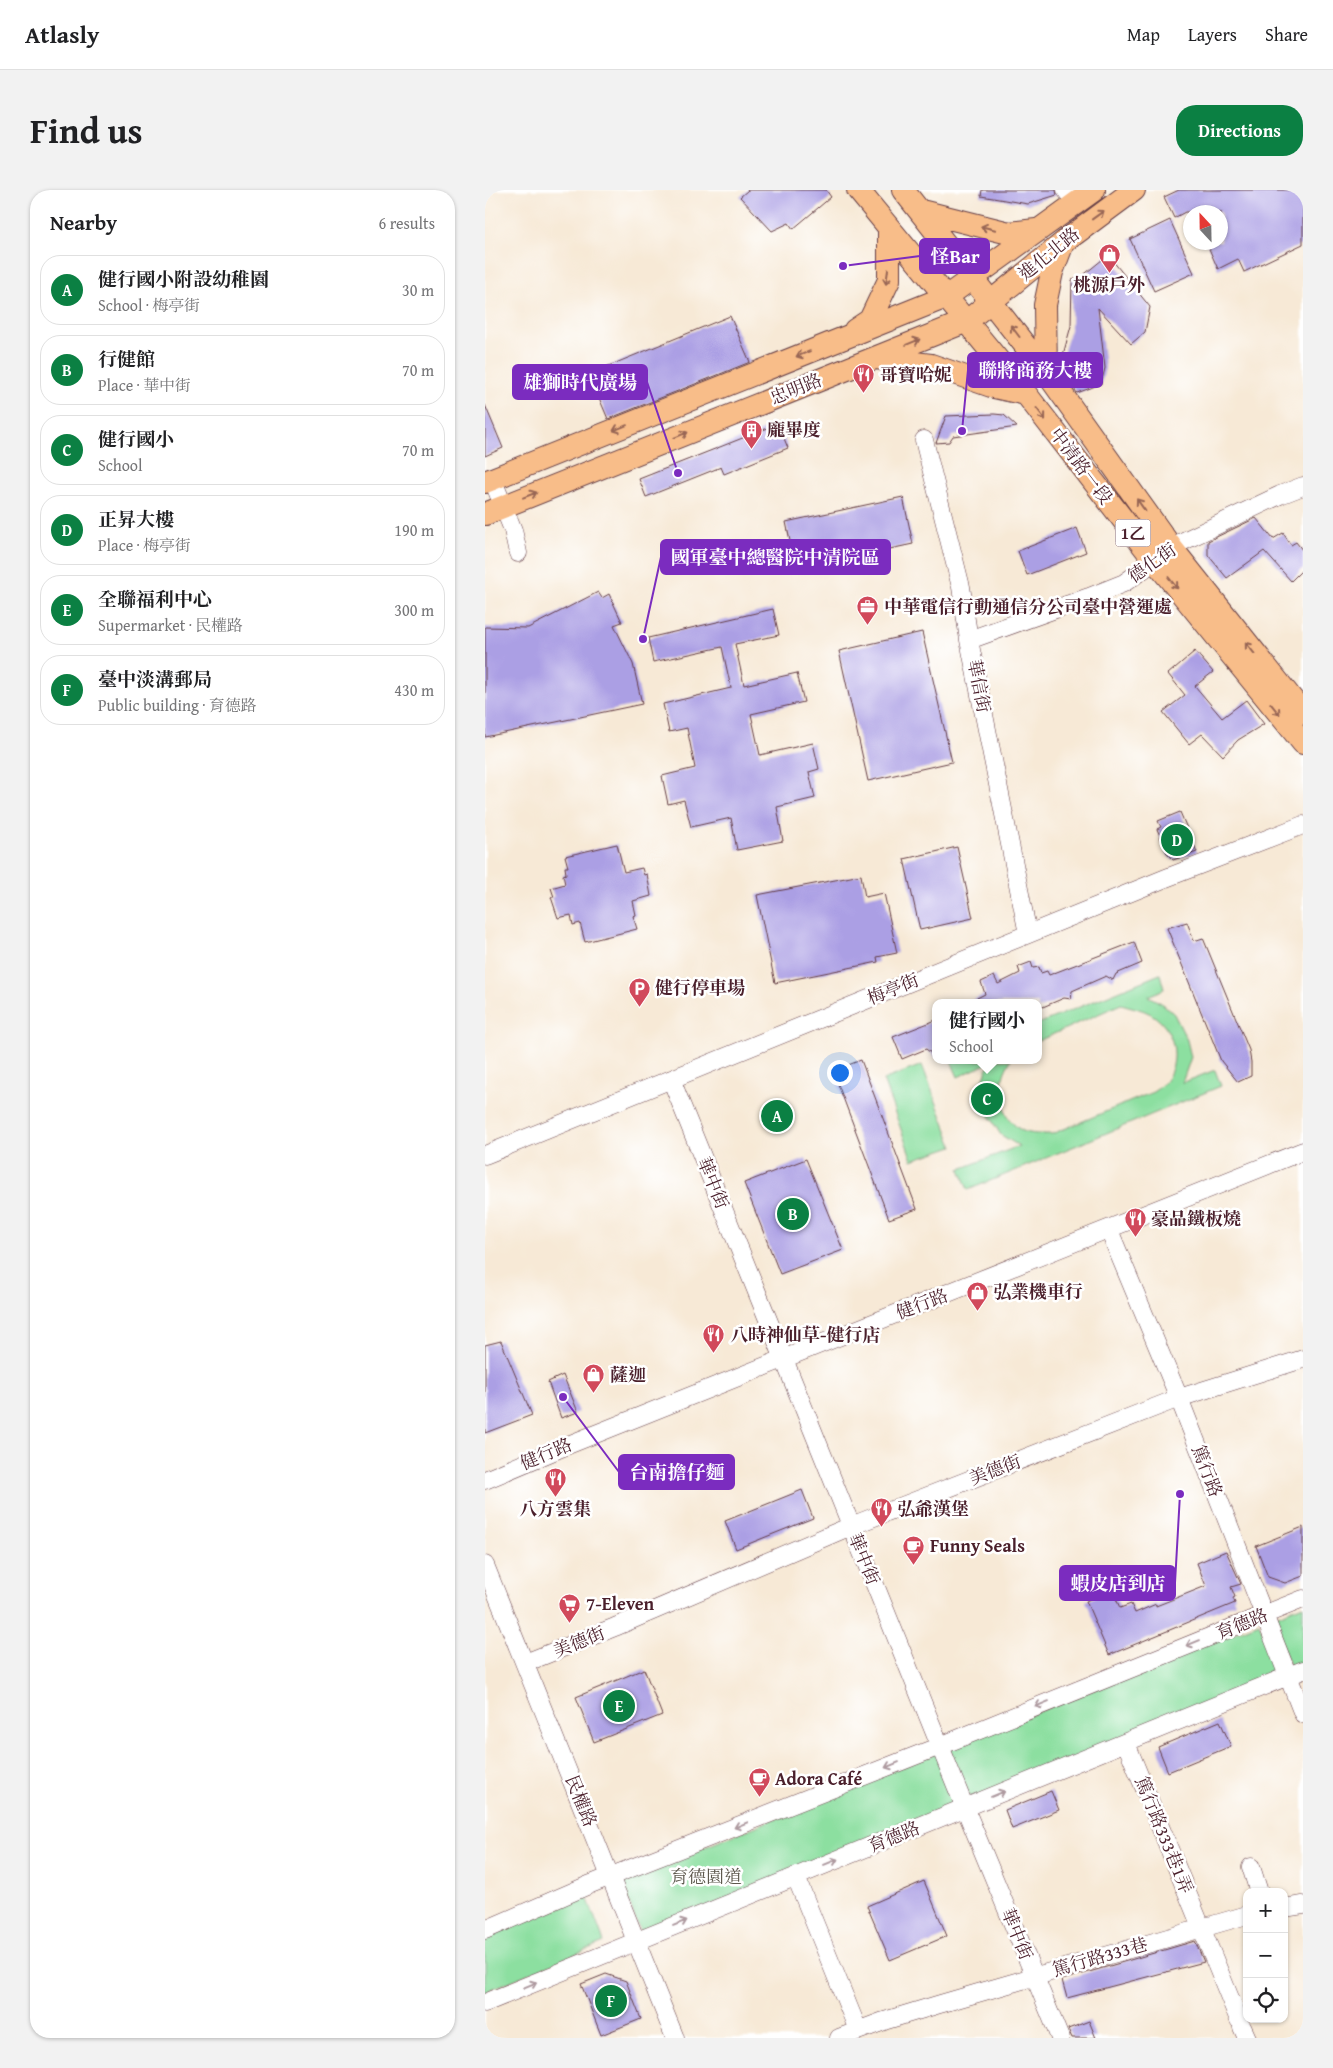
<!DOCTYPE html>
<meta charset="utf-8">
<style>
:root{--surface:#fff;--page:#f2f2f2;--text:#202124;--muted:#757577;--line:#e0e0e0;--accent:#0b8043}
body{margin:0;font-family:"Gentium Book Plus","Noto Serif TC",serif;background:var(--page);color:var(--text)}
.controls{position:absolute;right:15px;bottom:15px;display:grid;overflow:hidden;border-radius:10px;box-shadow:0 1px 4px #0004}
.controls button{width:45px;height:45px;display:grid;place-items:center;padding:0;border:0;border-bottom:1px solid var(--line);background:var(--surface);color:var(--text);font:25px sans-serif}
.compass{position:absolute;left:698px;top:15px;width:45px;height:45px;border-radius:50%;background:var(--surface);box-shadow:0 1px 4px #0004;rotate:338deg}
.you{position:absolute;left:354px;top:882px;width:18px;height:18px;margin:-12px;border:4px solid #fff;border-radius:50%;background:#1a73e8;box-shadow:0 0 0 8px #1a73e833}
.badge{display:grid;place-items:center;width:32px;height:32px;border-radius:50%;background:var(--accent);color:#fff;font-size:16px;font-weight:700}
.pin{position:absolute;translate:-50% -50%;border:2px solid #fff;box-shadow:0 1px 5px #0006}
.popup{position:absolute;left:447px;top:809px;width:110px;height:65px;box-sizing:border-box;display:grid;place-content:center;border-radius:10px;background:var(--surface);filter:drop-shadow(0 1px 4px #0005);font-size:16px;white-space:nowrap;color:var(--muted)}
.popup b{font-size:19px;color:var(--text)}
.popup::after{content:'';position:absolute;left:50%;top:100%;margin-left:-10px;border:10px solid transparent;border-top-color:var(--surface)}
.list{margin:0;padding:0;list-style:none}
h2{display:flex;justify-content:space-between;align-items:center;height:65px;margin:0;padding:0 20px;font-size:21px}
h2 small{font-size:16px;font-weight:400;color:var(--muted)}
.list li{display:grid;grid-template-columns:32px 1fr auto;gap:15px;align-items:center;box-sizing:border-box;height:70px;margin:0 10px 10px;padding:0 10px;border:1px solid var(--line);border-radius:20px}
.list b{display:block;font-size:19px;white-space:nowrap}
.list p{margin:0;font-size:16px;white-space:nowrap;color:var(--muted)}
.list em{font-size:16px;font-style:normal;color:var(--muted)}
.icon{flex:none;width:28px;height:28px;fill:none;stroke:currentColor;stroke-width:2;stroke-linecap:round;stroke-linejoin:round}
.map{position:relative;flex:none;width:818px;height:1848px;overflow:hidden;border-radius:20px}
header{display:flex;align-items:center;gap:30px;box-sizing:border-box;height:70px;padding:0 25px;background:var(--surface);border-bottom:1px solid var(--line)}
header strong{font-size:24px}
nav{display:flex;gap:28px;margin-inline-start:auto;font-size:18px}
.intro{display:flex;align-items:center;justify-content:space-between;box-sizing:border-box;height:120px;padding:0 30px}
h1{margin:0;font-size:35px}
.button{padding:12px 22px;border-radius:20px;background:var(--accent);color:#fff;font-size:18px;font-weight:700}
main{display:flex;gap:30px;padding:0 30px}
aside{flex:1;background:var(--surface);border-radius:20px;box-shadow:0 1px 4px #0004}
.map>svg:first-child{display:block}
.green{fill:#8cdfa0;stroke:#6b7f66}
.building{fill:#ab9fe4}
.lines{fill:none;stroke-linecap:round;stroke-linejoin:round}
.minor-casing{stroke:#643d45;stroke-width:19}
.major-casing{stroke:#643d45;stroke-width:24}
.minor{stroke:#fff;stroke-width:18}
.major{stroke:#f8bd89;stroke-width:22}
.oneway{stroke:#986655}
.oneway2{stroke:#ae9aa0}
.labels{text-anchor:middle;stroke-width:5;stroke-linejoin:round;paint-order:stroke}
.shield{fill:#fff;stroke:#80626b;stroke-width:1}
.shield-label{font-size:16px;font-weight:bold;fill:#4a1f2b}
.street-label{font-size:18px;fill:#4a1f2b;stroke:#fff}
.poi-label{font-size:18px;font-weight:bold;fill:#4a1f2b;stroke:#fff;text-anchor:start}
.park-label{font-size:18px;fill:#5e594e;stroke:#fff}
.leader{fill:none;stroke:#7b2cbf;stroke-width:2}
.callout-dot{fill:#7b2cbf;stroke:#fff;stroke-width:2}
.callout{fill:#7b2cbf;stroke:#7b2cbf;stroke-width:2}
.callout-label{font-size:19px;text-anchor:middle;font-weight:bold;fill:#fff}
</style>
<header>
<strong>Atlasly</strong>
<nav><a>Map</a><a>Layers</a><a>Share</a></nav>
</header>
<div class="intro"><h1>Find us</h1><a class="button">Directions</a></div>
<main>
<aside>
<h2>Nearby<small>6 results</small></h2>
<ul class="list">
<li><span class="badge">A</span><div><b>健行國小附設幼稚園</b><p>School · 梅亭街</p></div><em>30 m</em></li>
<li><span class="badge">B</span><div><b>行健館</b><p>Place · 華中街</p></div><em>70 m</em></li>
<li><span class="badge">C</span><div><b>健行國小</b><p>School</p></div><em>70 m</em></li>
<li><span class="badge">D</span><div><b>正昇大樓</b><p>Place · 梅亭街</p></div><em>190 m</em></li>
<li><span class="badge">E</span><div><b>全聯福利中心</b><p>Supermarket · 民權路</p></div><em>300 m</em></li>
<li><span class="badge">F</span><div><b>臺中淡溝郵局</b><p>Public building · 育德路</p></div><em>430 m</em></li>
</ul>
</aside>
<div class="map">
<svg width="818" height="1848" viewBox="0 0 818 1848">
<rect width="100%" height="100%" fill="#fff"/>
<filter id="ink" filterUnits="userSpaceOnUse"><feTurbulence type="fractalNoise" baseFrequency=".02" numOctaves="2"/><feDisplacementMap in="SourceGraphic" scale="10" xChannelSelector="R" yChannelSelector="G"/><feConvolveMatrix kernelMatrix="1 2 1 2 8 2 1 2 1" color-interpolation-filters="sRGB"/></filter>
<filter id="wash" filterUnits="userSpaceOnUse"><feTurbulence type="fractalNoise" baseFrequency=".0096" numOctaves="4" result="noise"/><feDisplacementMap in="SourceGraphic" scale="20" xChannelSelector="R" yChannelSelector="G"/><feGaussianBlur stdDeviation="1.12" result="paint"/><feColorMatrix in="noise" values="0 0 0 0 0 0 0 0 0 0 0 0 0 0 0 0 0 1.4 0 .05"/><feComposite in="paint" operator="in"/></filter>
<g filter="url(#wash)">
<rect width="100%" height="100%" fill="#f7e9d6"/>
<path class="green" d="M675,784L679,799L663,806L678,814L689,824L702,850L706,867L697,893L730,880L736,896L483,1000L475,979L534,956L516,945L497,915L495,898L505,872L473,887L466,871L526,870C511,892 512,925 536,940C545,945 558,944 567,944L668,902C672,899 677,896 680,892C697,869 689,838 666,824C657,819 646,817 636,814L553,851V834Z
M437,875L468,956L427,970L398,890Z
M818,1415V1475L806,1479L786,1428Z
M774,1433L795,1485L486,1610L464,1558Z
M452,1563L474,1615L156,1744L136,1691Z
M102,1707L119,1752L0,1802V1747Z"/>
<g id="blocks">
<path class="building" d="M263,0H341L346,7L308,39L304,33L287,41L255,7Z
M497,0H571L572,5L543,14L496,6Z
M694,0H818V54L759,82L753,69L733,79L721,52H736V22H700L689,28L679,7Z
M685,30L709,83L669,101L645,49Z
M623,65L665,117L660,142L646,154L613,118L620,178L616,194L592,203L578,183L576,172L586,136L587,90L596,87Z
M245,126L265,172L123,229L104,184Z
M0,215L18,258L0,266Z
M509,224L519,225L532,237L468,246L464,252L451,253L461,226Z
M293,234L303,258L239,284L236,277L161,307L154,289Z
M418,307L428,354L311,379L301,332Z
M771,328L788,349L798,343L806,355L811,352L818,361V379L806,391L779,361L742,388L723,365V351Z
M592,338L601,362L542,385L533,361Z
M113,402L117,408L124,404L137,432L129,435L148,474L157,514L0,547V437L43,438Z
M288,419L294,445L250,454L259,495L312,483L319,512L266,524L275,565L328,553L334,579L324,582L330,608L292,617L298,651L252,660L246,628L206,637L199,610L183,614L177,586L210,578L202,538L184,542L178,514L246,498L237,457L168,472L163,448Z
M437,442L467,572L383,591L354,461Z
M710,461L728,482L710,496L737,528L761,510L779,534L753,550L738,566L717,544L704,554L678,522L700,505L683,484Z
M695,622L712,662L688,670L683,665L672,639L676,637L673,631Z
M132,654L139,682L157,678L159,685L162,684L166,706L148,711L151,725L148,726L152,739L100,752L95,733L88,735L86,725L73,728L66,707H69L66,698L80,694L78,685L81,684L80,677H83L80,666Z
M472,657L488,728L435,740L419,669Z
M376,685L380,707L399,703L412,763L392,767L393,772L290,793L272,705Z
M702,732L709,751L718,748L764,860L766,872V886L753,892L736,871L682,738Z
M649,752L657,773L631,784L628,790L621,786L587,801L586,809L579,808L553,819V813H482L500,804L496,792L509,786L513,794L535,783L533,777L546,772L548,778L554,777L556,783L562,781L564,785Z
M451,830V867L441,859L417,869L408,847Z
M376,870L432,1019L404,1029L348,881Z
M321,969L358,1060L295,1084L259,993Z
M16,1151L47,1225L0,1243V1155Z
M78,1185L93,1222L76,1228L63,1192Z
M317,1300L328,1328L251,1359L240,1331Z
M818,1337V1386L800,1393L783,1387L771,1356Z
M741,1361L756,1394L746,1397L750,1407L748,1408L750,1413L624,1465L601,1411L627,1399L635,1418L646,1414L650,1423L671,1414V1416L721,1396L712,1373Z
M159,1479L177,1525L109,1552L91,1507Z
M735,1531L746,1556L683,1582L673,1557Z
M566,1601L574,1620L527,1639L520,1620Z
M439,1691L462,1746L405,1770L382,1716Z
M710,1751L719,1772L582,1808L577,1790Z
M121,1784L141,1791L156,1829L116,1845L96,1794Z
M604,1831L611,1848H587L583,1839Z"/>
</g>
</g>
<g filter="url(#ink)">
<use href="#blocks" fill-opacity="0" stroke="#643d45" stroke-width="1"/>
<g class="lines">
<defs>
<path id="minor" d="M581,0L590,12
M439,250L476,397L484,450L543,744
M7,288L28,340L33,363
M484,450L604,407L639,393L670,371L686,357L795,305L818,296
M186,889L480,1618L575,1848
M0,965L681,688L818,635
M624,1040L694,1208L818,1524
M0,1290L83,1255L818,961
M0,1375L190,1848
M40,1473L130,1437L366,1336L694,1208L818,1169
M641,1553L754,1830
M766,1677L774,1702
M311,1687L373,1840
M799,1718L818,1715
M0,1740L106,1694L455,1556L818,1409
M0,1813L818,1480
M757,1837L762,1848
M354,1848L399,1831L455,1814L762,1725"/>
<path id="major" d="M373,0L541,204L670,371L818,553
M418,0L561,182L686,357L818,523
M436,21L524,43L551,40
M370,140L385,130L404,90V38
M391,168L446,175L509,197L541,204
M561,182L560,115L567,82L578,53
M0,292L461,107L609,0
M0,324L482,131L579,52L649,0"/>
</defs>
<use href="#minor" class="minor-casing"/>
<use href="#major" class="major-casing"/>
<use href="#minor" class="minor"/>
<use href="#major" class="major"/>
</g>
<defs><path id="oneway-shaft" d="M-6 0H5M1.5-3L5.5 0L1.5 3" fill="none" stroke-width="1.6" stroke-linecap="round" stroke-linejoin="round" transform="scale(1.25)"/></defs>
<g class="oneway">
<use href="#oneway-shaft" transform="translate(613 25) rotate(-36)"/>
<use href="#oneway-shaft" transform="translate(503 38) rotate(-167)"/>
<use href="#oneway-shaft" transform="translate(402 87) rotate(98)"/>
<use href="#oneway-shaft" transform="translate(530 141) rotate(-127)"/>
<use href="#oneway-shaft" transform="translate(428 152) rotate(-22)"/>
<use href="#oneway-shaft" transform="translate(318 164) rotate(158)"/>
<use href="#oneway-shaft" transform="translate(556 224) rotate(53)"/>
<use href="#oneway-shaft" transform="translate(135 238) rotate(158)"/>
<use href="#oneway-shaft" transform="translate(196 245) rotate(-22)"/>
<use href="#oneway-shaft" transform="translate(45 305) rotate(-21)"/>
<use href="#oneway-shaft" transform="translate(656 315) rotate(-125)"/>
<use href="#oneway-shaft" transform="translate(688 393) rotate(51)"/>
<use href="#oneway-shaft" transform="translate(765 458) rotate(-128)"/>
<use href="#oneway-shaft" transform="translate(790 519) rotate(51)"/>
</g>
<g class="oneway2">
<use href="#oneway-shaft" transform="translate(708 1453) rotate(158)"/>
<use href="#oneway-shaft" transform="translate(557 1514) rotate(158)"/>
<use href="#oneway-shaft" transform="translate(407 1575) rotate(158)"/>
<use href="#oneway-shaft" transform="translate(513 1604) rotate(-22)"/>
<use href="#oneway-shaft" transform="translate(256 1635) rotate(158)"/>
<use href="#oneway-shaft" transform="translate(346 1672) rotate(-22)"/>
<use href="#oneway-shaft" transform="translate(195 1733) rotate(-22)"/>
<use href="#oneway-shaft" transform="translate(45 1795) rotate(-22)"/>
</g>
</g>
<defs>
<symbol id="shop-pin" viewBox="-11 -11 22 30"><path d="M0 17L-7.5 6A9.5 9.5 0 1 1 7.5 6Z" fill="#d1495b" stroke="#fff"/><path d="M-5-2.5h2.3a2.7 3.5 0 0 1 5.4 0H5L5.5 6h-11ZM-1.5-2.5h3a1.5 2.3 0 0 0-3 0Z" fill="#fff"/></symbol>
<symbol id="restaurant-pin" viewBox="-11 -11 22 30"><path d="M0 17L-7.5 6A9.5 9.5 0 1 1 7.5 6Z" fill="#d1495b" stroke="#fff"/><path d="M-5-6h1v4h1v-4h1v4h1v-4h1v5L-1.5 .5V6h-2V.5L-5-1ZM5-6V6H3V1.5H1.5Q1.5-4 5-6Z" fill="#fff"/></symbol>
<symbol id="building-pin" viewBox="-11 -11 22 30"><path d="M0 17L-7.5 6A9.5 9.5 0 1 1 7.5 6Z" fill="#d1495b" stroke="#fff"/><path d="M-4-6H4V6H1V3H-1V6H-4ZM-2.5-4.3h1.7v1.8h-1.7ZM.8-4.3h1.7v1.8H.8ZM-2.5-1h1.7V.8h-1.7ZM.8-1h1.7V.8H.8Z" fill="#fff"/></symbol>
<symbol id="office-pin" viewBox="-11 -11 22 30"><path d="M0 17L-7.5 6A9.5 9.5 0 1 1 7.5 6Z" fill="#d1495b" stroke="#fff"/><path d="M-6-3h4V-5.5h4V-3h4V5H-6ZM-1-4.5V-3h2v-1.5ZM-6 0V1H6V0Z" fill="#fff"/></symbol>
<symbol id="parking-pin" viewBox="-11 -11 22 30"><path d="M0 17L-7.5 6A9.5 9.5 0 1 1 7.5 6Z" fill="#d1495b" stroke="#fff"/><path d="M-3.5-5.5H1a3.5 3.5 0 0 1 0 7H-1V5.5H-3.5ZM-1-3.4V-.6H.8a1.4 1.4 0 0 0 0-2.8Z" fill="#fff"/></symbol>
<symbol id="cafe-pin" viewBox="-11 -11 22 30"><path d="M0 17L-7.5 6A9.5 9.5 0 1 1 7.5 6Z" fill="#d1495b" stroke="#fff"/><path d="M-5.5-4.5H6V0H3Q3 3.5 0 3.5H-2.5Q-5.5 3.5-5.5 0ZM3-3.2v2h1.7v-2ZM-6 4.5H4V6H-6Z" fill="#fff"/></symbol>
<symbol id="supermarket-pin" viewBox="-11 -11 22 30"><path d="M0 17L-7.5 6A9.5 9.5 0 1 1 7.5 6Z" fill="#d1495b" stroke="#fff"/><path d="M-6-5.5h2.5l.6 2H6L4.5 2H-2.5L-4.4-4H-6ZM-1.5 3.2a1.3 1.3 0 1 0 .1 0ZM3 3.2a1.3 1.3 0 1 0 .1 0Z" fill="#fff"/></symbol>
</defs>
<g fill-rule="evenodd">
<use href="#shop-pin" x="612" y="52" width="25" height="34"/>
<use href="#restaurant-pin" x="366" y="172" width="25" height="34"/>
<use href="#building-pin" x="254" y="228" width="25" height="34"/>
<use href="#office-pin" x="370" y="404" width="25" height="34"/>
<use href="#parking-pin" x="142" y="786" width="25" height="34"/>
<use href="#restaurant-pin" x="638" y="1016" width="25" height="34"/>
<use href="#shop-pin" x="480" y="1090" width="25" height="34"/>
<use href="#restaurant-pin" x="216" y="1132" width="25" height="34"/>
<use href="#shop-pin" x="96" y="1172" width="25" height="34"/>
<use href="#restaurant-pin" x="58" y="1276" width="25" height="34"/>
<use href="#restaurant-pin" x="384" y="1306" width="25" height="34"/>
<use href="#cafe-pin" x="416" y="1344" width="25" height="34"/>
<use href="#supermarket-pin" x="72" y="1402" width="25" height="34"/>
<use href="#cafe-pin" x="262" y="1576" width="25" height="34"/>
</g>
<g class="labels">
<rect class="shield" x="630.5" y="329.5" width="35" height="27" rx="4"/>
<g class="shield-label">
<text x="648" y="349">1乙</text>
</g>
<g class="street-label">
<text transform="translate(564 64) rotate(-39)" y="6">進化北路</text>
<text transform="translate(311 199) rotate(-22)" y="6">忠明路</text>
<text transform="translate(596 276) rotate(53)" y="6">中清路一段</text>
<text transform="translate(667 373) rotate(-35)" y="6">德化街</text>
<text transform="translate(494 496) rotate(79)" y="6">華信街</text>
<text transform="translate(408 799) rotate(-22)" y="6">梅亭街</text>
<text transform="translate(228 993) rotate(68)" y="6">華中街</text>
<text transform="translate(437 1114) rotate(-21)" y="6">健行路</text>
<text transform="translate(61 1264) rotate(-23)" y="6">健行路</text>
<text transform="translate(510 1280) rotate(-21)" y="6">美德街</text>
<text transform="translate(722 1281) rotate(69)" y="6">篤行路</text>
<text transform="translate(379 1369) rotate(68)" y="6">華中街</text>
<text transform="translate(757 1434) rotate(-22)" y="6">育德路</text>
<text transform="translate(94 1452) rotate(-22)" y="6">美德街</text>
<text transform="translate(96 1611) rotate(68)" y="6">民權路</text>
<text transform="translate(679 1645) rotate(68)" y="6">篤行路333巷1弄</text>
<text transform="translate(409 1647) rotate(-22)" y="6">育德路</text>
<text transform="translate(532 1744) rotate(68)" y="6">華中街</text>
<text transform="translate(615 1767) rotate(-16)" y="6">篤行路333巷</text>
</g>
<g class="poi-label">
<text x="624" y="101" text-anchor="middle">桃源戶外</text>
<text x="395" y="191">哥寶哈妮</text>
<text x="282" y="246">龐畢度</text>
<text x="399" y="423">中華電信行動通信分公司臺中營運處</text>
<text x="170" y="804">健行停車場</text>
<text x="666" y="1035">豪品鐵板燒</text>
<text x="508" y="1108">弘業機車行</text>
<text x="245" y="1151">八時神仙草-健行店</text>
<text x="125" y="1191">薩迦</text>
<text x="70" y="1325" text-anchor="middle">八方雲集</text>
<text x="412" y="1325">弘爺漢堡</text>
<text x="445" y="1362">Funny Seals</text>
<text x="101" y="1420">7-Eleven</text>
<text x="290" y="1595">Adora Café</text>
</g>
<g class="park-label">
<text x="221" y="1693">育德園道</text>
</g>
</g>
<path class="leader" d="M358 76L435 66M477 241L483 180M193 283L162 192M158 449L176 367M78 1207L134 1282M695 1304L690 1393"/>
<g class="callout-dot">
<circle cx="358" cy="76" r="5"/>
<circle cx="477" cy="241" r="5"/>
<circle cx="193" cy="283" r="5"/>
<circle cx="158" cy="449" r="5"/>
<circle cx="78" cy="1207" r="5"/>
<circle cx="695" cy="1304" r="5"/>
</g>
<g class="callout">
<rect x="435" y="49" width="69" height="34" rx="5"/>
<rect x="483" y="163" width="134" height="34" rx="5"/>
<rect x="28" y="175" width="134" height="34" rx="5"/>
<rect x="176" y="350" width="229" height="34" rx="5"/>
<rect x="134" y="1265" width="115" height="34" rx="5"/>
<rect x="575" y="1376" width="115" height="34" rx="5"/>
</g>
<g class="callout-label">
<text x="470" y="73">怪Bar</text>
<text x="550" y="187">聯將商務大樓</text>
<text x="95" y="199">雄獅時代廣場</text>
<text x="290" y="374">國軍臺中總醫院中清院區</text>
<text x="192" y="1289">台南擔仔麵</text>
<text x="633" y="1400">蝦皮店到店</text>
</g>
</svg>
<div class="controls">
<button>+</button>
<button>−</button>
<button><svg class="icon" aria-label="locate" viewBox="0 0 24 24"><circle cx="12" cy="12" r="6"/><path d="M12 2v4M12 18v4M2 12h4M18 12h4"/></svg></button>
</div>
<svg class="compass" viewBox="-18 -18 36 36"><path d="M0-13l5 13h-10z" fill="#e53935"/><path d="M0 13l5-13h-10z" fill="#757577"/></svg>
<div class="you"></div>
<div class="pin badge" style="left:292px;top:926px">A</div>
<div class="pin badge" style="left:308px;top:1024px">B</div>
<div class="pin badge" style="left:502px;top:909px">C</div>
<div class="popup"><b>健行國小</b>School</div>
<div class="pin badge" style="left:692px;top:650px">D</div>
<div class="pin badge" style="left:134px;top:1516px">E</div>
<div class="pin badge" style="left:126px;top:1811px">F</div>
</div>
</main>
